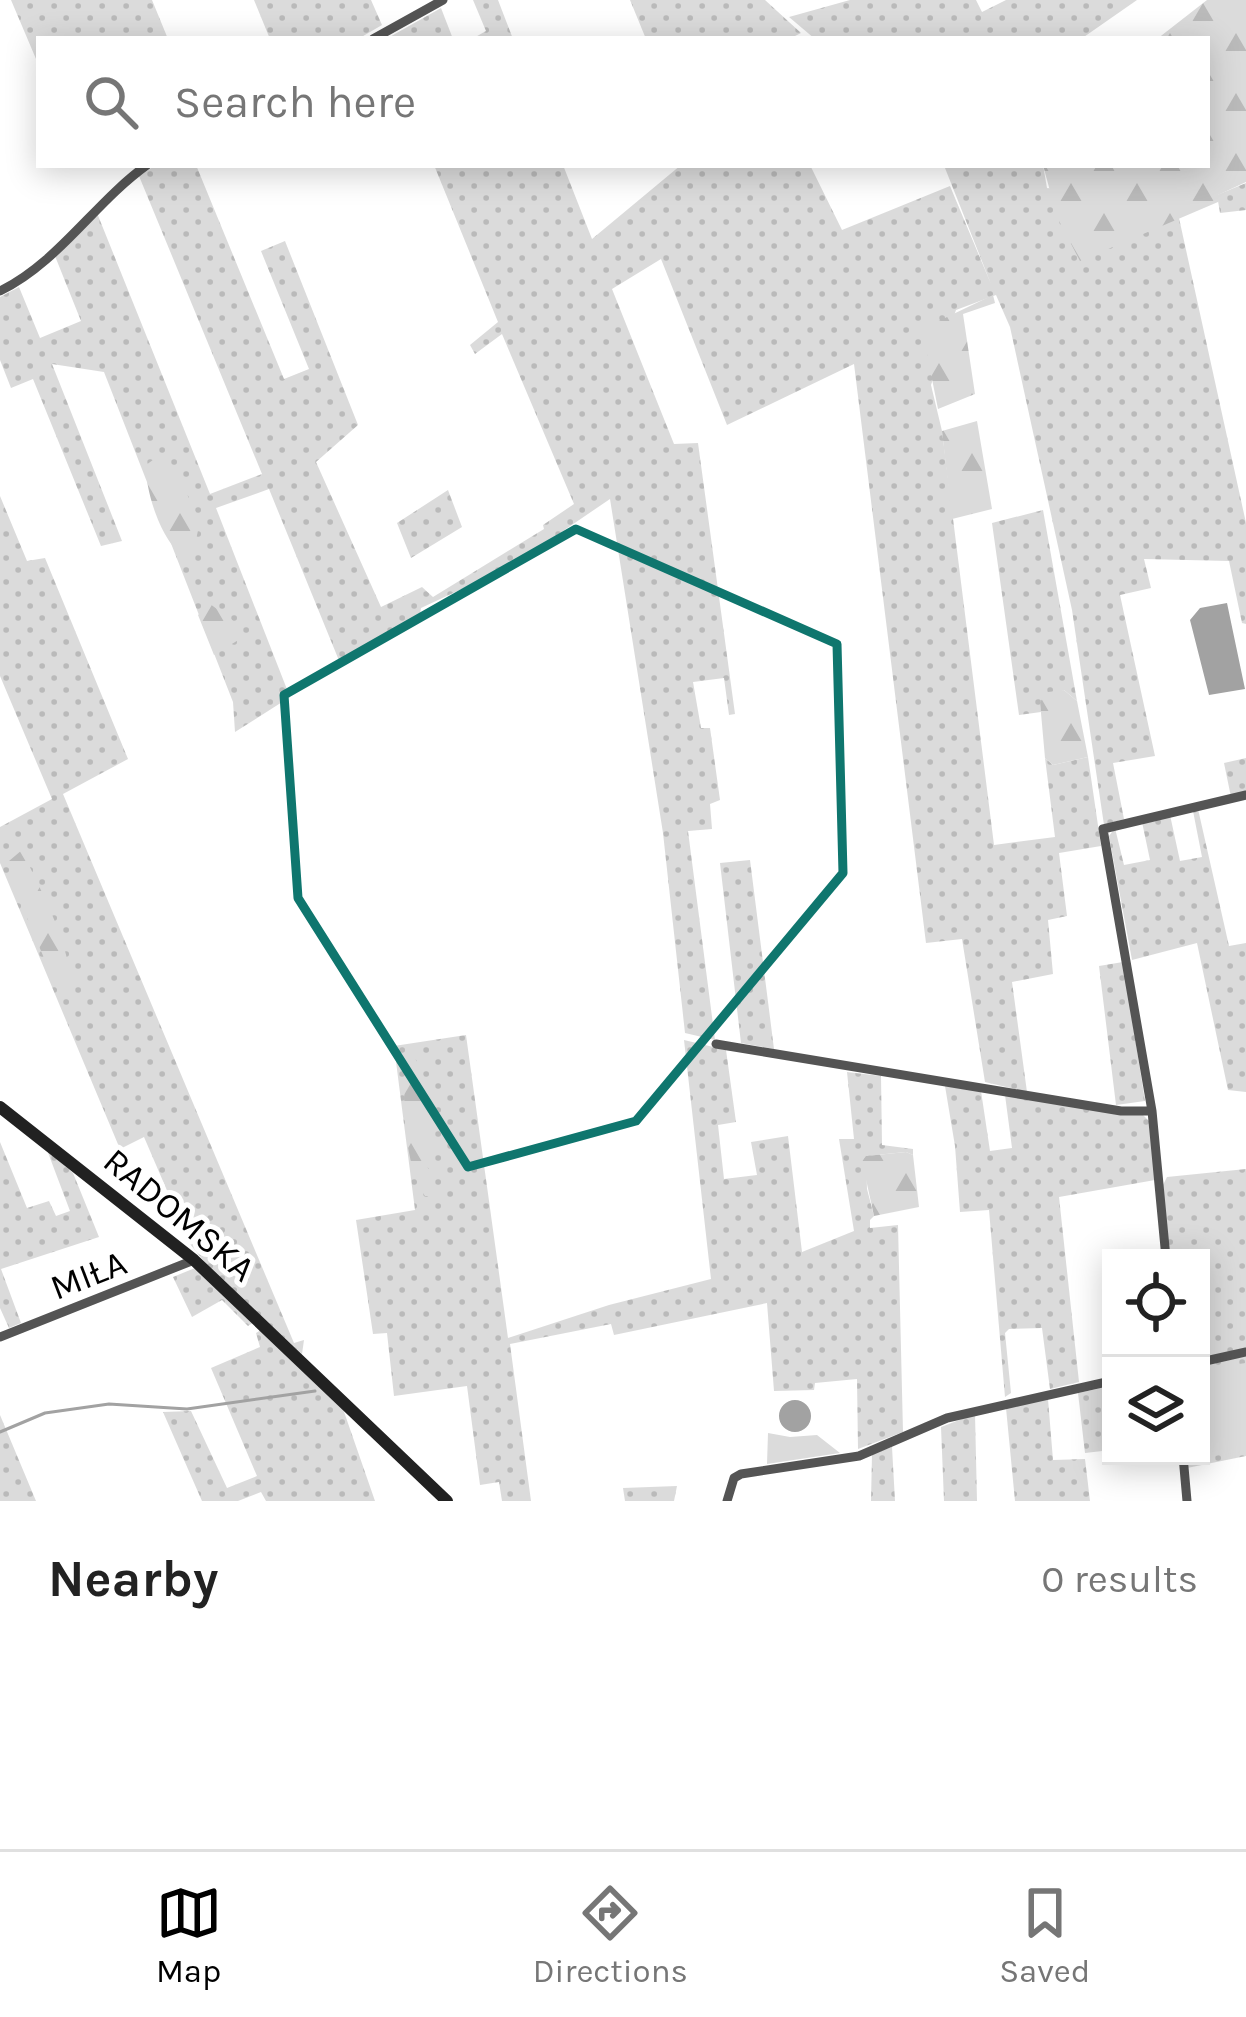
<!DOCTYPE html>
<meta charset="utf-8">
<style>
:root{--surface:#fff;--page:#f2f2f2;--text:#222;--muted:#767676;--line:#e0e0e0;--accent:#000}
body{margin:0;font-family:Karla,sans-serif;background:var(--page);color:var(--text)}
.controls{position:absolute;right:36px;bottom:36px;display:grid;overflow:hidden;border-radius:0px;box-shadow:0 6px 30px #0003}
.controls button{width:108px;height:108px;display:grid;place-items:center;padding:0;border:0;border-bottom:3px solid var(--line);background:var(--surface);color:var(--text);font:60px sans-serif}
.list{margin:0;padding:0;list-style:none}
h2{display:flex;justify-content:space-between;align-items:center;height:156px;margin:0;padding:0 48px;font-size:51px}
h2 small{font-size:39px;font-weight:400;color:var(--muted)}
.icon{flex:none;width:66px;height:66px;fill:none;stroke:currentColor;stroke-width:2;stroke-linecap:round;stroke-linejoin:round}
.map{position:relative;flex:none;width:1246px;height:1501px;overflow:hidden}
.search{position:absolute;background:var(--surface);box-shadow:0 6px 30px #0003;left:36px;right:36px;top:36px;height:132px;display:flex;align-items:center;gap:30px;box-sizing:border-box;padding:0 42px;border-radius:0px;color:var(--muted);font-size:45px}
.sheet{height:348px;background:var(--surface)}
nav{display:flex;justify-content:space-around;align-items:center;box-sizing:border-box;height:168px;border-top:3px solid var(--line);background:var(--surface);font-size:33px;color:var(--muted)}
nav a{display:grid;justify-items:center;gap:6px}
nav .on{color:var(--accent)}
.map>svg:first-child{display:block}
.grass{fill:url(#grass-dots)}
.forest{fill:url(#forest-firs)}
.garden{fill:#dbdbdb}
.water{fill:#a2a2a2}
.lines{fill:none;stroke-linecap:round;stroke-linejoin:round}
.stream{stroke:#a2a2a2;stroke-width:3}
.street{stroke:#545454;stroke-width:9}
.secondary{stroke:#212121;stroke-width:12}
.marked{fill:none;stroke:#0f766e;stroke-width:9;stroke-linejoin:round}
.labels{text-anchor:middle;stroke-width:10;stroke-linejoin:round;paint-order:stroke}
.street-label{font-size:36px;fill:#000;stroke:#fff}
</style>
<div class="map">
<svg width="1246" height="1501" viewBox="0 0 1246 1501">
<defs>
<pattern id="grass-dots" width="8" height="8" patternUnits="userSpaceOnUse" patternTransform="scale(3)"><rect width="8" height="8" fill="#dbdbdb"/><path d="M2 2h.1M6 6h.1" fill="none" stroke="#bababa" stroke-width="1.8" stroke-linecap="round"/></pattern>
<pattern id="forest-firs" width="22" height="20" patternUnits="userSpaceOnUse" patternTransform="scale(3)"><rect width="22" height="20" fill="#dbdbdb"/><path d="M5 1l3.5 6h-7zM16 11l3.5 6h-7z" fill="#bababa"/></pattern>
</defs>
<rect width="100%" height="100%" fill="#fff"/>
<path class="grass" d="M11,0H152L168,39H39V66Z
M254,0H371L382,25L358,39H270Z
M473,0H498L513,39H472L486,31Z
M630,0H765L801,33L789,39H646Z
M850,0H976L982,12L1006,0H1137L1081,39H815L789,17Z
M441,8L453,39H386Z
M156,165H196L284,379L309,369L261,251L285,241L358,425L316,462L381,607L422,587L433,597L544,529L543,525L574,504L502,334L475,354L470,345L498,322L434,165H563L592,239L681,165H810L842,230L950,186L991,284L945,168L949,165H1043L1047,188L1179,218L1246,523V624L1242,623L1229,561L1144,559L1151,588L1120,595L1155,756L1113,763L1124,819L1104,825L1072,610L1010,327L996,295L956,310L931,385L942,431L994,845L1055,837L1045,758L1053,765L1088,757L1101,846L1059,853L1067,916L1048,920L1053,974L1012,982L1027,1092L985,1082L962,939L926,943L854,364L727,425L661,259L612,289L674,444L698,443L735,714L729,715L724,678L693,682L701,728H710L720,800L710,804L712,829L688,831L715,1040L685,1033L663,833L610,499L513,565L421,608L419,622L373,641L340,663L269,489L216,508L290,697L235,732L233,702L104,372L52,364L122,541L101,546L33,379L11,388L0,360V297L19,287L40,338L81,321L55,256L97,213L210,494L262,474L139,176Z
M1246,183V210L1220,213L1217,195Z
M448,490L462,527L411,558L397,523Z
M0,496L27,561L45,558L128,759L63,794L294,1343L304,1340L302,1354L212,1271L190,1244L144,1137L120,1149L0,863V827L52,799L0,676Z
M1043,510L1077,701L1064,690L1040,702L1041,712L1019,715L992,523Z
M1246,758V793L1231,797L1224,763Z
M1198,809L1229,946L1246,943V1092L1228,1090L1197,943L1132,960L1109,836L1115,828L1124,865L1150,860L1142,822L1170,815L1180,861L1202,857L1193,811Z
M750,860L774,1049L741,1043L720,863Z
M1123,962L1145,1101L1116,1105L1099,966Z
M466,1035L508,1338L609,1305L711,1279L684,1040L726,1050L736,1122L718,1125L724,1179L757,1175L751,1142L788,1136L802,1252L854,1231L839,1139H854L847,1072L881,1076L882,1145L913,1149V1155L906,1152L866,1156L867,1189L874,1216L870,1220V1228L898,1225L903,1432L858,1449L857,1379L815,1383L814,1390L774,1391L767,1303L614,1335L611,1324L510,1344L531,1501H502L499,1482L480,1485L467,1386L394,1396L387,1333L373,1334L356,1220L415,1210L394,1046Z
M945,1086L981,1091L990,1151L1012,1148L1005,1095L1142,1114L1150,1122L1155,1180L1059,1197L1079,1382L1050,1389L1042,1328L1009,1329L1005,1333L1011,1393L1005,1397L989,1210L960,1212L955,1146Z
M0,1142L27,1208L49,1201L56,1216L70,1211L47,1150L73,1173L99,1237L1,1269L21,1323L9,1328L0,1308Z
M1246,1169V1348L1201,1358V1258H1169L1163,1185L1167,1177Z
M195,1268L254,1322L248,1326L222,1300L192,1317L173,1277Z
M261,1330L342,1406L375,1501H266L261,1492L238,1501H202L163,1412L191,1411L227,1488L257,1476L211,1368L260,1347L256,1333Z
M1246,1356V1456L1187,1468L1186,1456H1201V1365Z
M1111,1386V1450L1085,1453L1078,1393Z
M1048,1399L1053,1460L1085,1459L1090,1501H1015L1006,1408Z
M975,1414L977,1501H944L941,1427Z
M0,1415L36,1501H0Z
M892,1447L895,1501H871L872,1454Z
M677,1486L674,1501H625L623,1488Z"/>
<path class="forest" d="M1207,0H1246V182L1218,195V202L1080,261L1057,217L1043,165H1207V39H1157Z
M993,295L995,303L963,314L975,394L938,409L922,329Z
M977,421L992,509L952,519L942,431Z
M157,457L186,492L200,521L193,554L185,557C162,544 145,491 146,465Z
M210,604C225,615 240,620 240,639L214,655L198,615Z
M1064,690L1077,701L1088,757L1053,765L1045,758L1040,702L1048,692Z
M22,850C37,885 82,961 66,997L60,996L9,875V861Z
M415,1058C431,1084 434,1119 430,1150L422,1154C426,1175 439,1166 429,1196H425C404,1166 401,1097 407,1061Z
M906,1152L913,1155L919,1207L874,1216L862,1161L866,1156Z"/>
<path class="garden" d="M1246,1363V1451L1213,1456L1201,1369Z
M768,1433L790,1437L817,1435L840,1453L767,1464Z"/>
<path class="water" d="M1227,603L1245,689L1209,695L1190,620L1200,608Z
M779 1416a16 16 0 1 1 32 0a16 16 0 1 1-32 0Z"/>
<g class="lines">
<path class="stream" d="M0,1432L45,1413L109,1404L187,1409L315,1391"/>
<path class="street" d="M373,39L443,0
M0,291C58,263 95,202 147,165
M716,1044L1121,1111H1152
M1166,1258L1152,1111L1103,829L1246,795
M0,1337L194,1260
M1201,1362L1246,1352
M1183,1456L1187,1501
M727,1501L734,1478L741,1474L859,1456L947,1418L1111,1381"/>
<path class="secondary" d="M0,1107L194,1260L447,1501"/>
</g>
<path class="marked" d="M576,529L837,644L843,873L636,1121L468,1167L298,898L284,695Z"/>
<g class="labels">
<g class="street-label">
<text transform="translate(180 1214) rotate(40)" y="13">RADOMSKA</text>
<text transform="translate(88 1274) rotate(-21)" y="13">MIŁA</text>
</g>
</g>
</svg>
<div class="controls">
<button><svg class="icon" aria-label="locate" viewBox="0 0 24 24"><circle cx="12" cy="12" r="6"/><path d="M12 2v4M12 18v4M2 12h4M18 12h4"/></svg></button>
<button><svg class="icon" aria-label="layers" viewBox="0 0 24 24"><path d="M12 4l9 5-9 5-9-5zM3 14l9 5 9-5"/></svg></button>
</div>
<div class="search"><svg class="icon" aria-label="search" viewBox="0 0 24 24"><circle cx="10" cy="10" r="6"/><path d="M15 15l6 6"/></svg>Search here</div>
</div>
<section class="sheet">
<h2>Nearby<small>0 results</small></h2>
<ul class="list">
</ul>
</section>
<nav>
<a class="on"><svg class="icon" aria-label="map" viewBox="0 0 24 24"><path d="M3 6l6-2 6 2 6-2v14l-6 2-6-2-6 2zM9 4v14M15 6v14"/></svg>Map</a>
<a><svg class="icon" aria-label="directions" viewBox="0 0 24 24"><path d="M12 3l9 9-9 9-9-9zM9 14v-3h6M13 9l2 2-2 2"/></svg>Directions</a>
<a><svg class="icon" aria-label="saved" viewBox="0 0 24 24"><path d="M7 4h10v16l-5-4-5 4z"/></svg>Saved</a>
</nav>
